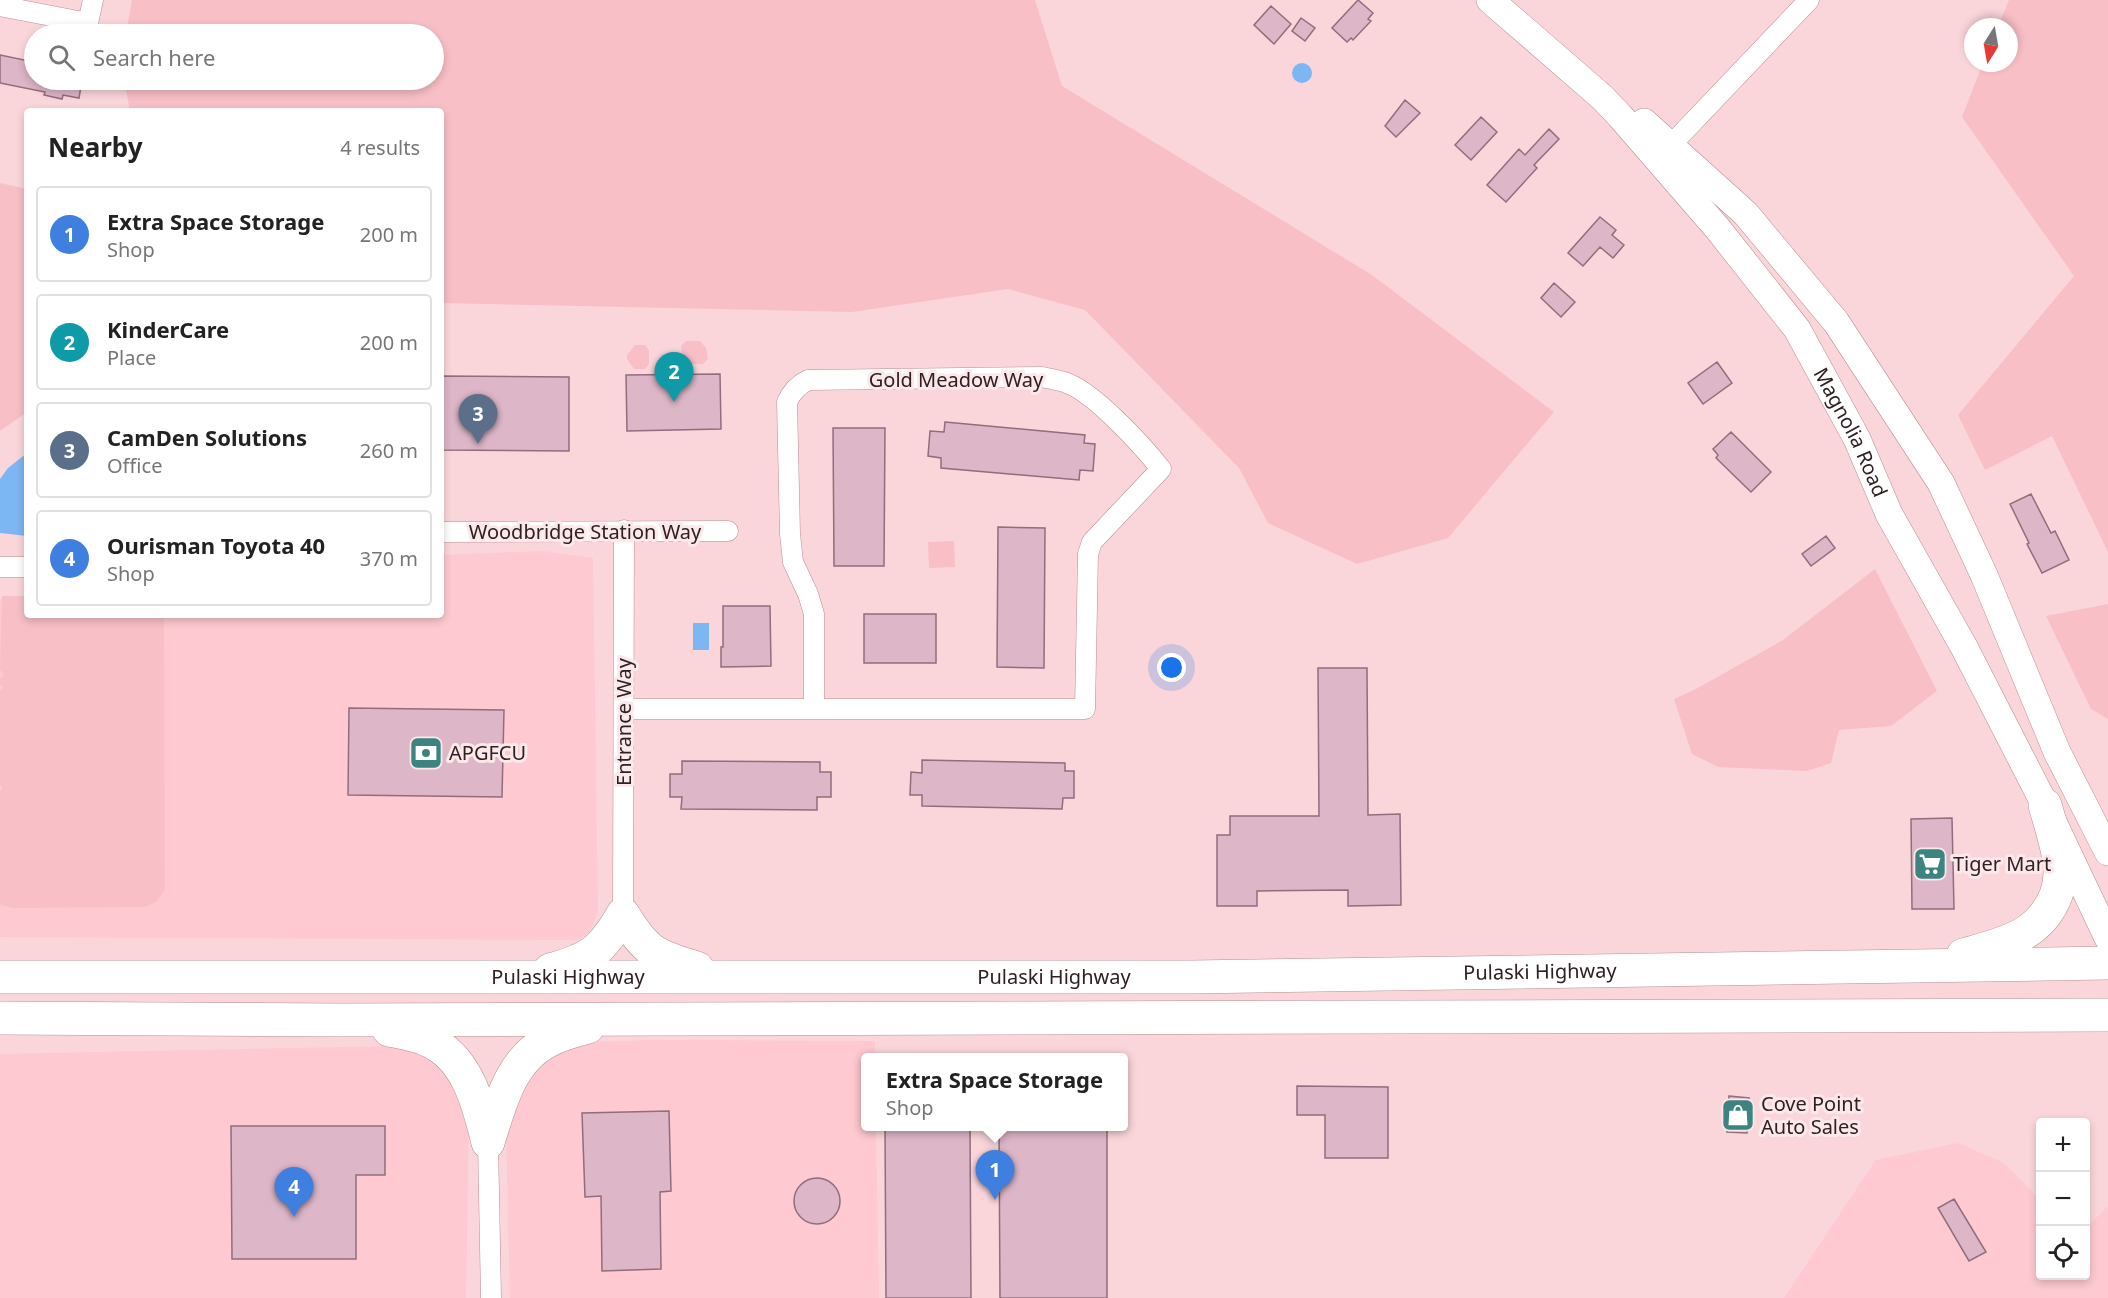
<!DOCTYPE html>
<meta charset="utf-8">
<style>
:root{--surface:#fff;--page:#f2f2f2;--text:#222;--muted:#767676;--line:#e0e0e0;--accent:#3c847f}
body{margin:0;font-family:"Noto Sans",sans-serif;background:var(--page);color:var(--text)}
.controls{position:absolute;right:18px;bottom:18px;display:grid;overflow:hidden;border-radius:6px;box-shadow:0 3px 9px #0003}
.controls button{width:54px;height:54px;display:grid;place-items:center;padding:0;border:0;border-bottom:2px solid var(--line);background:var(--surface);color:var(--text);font:30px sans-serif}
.compass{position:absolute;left:1964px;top:18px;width:54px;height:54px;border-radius:50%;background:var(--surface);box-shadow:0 3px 9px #0003;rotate:191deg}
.you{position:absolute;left:1172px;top:668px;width:21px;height:21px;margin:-15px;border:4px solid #fff;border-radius:50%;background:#1a73e8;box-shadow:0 0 0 9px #1a73e833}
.badge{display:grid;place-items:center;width:39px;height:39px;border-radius:50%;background:var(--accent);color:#fff;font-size:20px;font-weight:700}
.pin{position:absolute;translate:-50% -50px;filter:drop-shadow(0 2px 3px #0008)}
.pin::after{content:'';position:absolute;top:32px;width:21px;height:18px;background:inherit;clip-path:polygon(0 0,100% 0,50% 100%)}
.popup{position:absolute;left:861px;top:1053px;width:267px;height:78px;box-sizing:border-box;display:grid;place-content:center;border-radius:6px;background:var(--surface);filter:drop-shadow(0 2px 4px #0005);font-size:20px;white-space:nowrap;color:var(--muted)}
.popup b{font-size:22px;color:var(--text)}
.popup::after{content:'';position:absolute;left:50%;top:100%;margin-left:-12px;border:12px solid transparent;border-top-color:var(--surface)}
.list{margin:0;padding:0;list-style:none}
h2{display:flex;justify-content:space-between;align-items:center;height:78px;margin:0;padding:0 24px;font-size:26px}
h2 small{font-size:20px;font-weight:400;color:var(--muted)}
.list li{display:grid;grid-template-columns:39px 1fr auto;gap:18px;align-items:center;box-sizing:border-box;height:96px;margin:0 12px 12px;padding:0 12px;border:2px solid var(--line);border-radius:6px}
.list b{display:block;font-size:22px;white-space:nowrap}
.list p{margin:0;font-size:20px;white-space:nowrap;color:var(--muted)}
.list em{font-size:20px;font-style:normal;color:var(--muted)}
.icon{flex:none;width:33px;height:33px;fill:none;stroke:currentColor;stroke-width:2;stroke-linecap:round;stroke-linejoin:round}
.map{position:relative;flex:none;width:2108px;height:1298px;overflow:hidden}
.search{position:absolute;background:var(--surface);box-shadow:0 3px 9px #0003;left:24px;top:24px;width:420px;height:66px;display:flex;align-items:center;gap:15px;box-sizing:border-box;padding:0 21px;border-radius:33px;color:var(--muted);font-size:22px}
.panel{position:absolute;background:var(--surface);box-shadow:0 3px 9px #0003;left:24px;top:108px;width:420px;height:510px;border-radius:6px}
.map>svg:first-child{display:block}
.built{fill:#fec9d0}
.green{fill:#f8bfc6}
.water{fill:#7db7f3}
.building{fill:#ddb6c7;stroke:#916d7d;stroke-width:1.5}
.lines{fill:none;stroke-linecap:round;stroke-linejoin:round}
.street-casing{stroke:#b88e93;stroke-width:21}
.secondary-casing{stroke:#b88e93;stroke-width:28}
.highway-casing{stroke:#b88e93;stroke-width:34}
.street{stroke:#fff;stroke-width:20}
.secondary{stroke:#fff;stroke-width:27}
.highway{stroke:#fff;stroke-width:33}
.labels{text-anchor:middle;stroke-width:6;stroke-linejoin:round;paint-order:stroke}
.street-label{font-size:20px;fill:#302022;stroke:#fbe8ea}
.poi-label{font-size:20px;fill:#302022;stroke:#fbe8ea;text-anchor:start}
</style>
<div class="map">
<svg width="2108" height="1298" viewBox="0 0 2108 1298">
<rect width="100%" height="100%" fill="#fad6da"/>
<path class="built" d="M543,551L593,558L598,912L589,932L579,940L0,937V599L27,598V615H441V555Z
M659,1040L875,1041V1057L866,1058V1126L876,1127L879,1298H510L506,1131L525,1077L573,1042Z
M395,1046L419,1052L440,1067L452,1077L469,1113L466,1298H0V1054Z
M1958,1143L2004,1163L2040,1200V1276H2086V1226H2088L2108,1206V1298H1784L1876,1160Z"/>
<path class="green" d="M132,0H1035L1062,86L1372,275L1554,412L1448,538L1357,564L1268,523L1239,468L1085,310L1008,289L852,312L441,303V111H130L124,80H434V34H126Z
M2009,0H2108V552L2052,436L1985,470L1958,415L2074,276L1962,117L1983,63H2009V27H1998Z
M0,183L27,189V412L0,431Z
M686,341H700L706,348L708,359L703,364H692L683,359L681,346Z
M635,345H645L649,350V364L645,369H634L627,359V355Z
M954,541L955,567L929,568L928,542Z
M1875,569L1937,691L1891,726L1839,730L1831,763L1807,771L1718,767L1692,754L1674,699L1696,689L1783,640Z
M2,596H27V615H164L165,890L156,902L145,907L12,908L0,904V791L3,788L0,785V690L3,688L0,684V679L4,674L0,670Z
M2108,604V719L2091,709L2046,616Z"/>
<path class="water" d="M1292 73a10 10 0 1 1 20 0a10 10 0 1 1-20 0Z
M27,453V536L0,533V479L8,468Z
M693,623H709V650H693Z"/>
<path class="building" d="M1358,0L1373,13L1368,19L1371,21L1353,40L1351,38L1347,42L1332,28Z
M1271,6L1291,24L1274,44L1254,25Z
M1301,18L1315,28L1305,41L1292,31Z
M0,55L34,62V80H82L79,98L63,95L62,99L44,95L45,92L0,83Z
M1405,100L1420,113L1396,137L1385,126Z
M1481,117L1497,132L1471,160L1455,145Z
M1549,129L1559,139L1534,165L1537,168L1506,202L1487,185L1519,149L1525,155Z
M1600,217L1616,230L1612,235L1624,245L1613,258L1600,247L1583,266L1568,253Z
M1554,283L1575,302L1561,317L1541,298Z
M1717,362L1732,383L1703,404L1688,383Z
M720,374L721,429L627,431L626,375Z
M441,376L569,377V451L441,450Z
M945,422L1085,435L1084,443L1095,444L1093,471L1080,470L1079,480L941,468V458L928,456L930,431L944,432Z
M833,428H885L884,566H834Z
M1731,432L1771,472L1751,492L1716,458L1718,455L1713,449Z
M2031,494L2051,533L2055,531L2069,560L2042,573L2027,544L2029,543L2010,504Z
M998,527L1045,528L1044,668L997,667Z
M1826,536L1835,548L1811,566L1802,554Z
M723,606H770L771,666L721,667V647H723Z
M864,614H936V663H864Z
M1318,668H1367L1368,815L1400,814L1401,905L1348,906V890L1257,891V906H1217V835H1230V816H1319Z
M349,708L504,710L502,797L348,795Z
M922,760L1065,763V771H1074V798H1063L1062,809L922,806V795H910L911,772L922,773Z
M682,761L820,762V772H831V797H817V810L681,809L682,797H670V774H682Z
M1952,818L1954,909H1912L1911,819Z
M1297,1086L1388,1087V1158H1325V1115H1297Z
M1729,1096L1749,1098L1747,1133L1727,1132Z
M669,1111L671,1191L660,1192L661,1269L602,1271L601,1196L585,1197L582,1113Z
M231,1126H385V1175H356V1259H232Z
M885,1126H970L971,1298H886Z
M999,1126H1107V1298H1000Z
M794 1201a23 23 0 1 1 46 0a23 23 0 1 1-46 0Z
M1954,1199L1986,1252L1969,1261L1938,1208Z"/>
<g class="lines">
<defs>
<path id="street" d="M0,6L88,23L93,0
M1670,146L1809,0
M441,532L728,531
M0,567H27
M624,709H1085L1088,554L1092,542L1161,469C1143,446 1095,394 1069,384C1061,380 1050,379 1042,377L808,380C798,385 792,391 787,402L790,534L793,562L808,594L814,614V709
M623,914L624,530
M488,1142L491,1298"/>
<g id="secondary">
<path id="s1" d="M1490,0L1603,98L1620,116L1718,229L1797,329L1857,439L1889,514L1964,647L2045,805L2108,938"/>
<path d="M1644,122L1746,214L1836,322L1941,483L1984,575L2057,752L2108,852"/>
</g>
<g id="highway">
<path d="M1963,955C2002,944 2040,937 2056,895C2060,884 2061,871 2059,859C2056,841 2050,823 2045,805"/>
<path d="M550,970C590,959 602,951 623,914C646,952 655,956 697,968"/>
<path id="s2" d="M0,977H1192L2108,963"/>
<path d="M0,1018L340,1020L2108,1015"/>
<path d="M389,1030C405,1033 423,1036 437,1045C470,1065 479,1108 488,1142"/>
<path d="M488,1142C500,1105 510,1060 548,1041C560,1034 574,1031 588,1027"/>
</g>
</defs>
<use href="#street" class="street-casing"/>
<use href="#secondary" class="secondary-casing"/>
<use href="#highway" class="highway-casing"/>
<use href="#street" class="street"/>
<use href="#secondary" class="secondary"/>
<use href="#highway" class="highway"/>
</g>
<defs>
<symbol id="bank-square" viewBox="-11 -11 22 22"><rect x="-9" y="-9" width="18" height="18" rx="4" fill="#3c847f" stroke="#fbe8ea"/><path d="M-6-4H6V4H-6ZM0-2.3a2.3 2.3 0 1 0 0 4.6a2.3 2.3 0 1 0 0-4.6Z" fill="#fff"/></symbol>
<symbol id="supermarket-square" viewBox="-11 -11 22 22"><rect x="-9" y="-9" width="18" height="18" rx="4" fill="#3c847f" stroke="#fbe8ea"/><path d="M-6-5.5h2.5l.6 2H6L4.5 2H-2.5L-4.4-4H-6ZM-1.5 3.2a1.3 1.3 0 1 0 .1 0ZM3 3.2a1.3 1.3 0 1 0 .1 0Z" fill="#fff"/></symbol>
<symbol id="shop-square" viewBox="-11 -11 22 22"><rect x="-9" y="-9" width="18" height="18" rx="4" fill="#3c847f" stroke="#fbe8ea"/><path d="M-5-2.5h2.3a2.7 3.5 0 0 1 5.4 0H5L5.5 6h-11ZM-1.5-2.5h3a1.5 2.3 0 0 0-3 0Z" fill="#fff"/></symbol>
</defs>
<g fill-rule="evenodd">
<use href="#bank-square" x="407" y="734" width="38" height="38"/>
<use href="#supermarket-square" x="1911" y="845" width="38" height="38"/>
<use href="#shop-square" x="1719" y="1096" width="38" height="38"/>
</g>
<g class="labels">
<g class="street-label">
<text x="956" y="387">Gold Meadow Way</text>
<text dy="7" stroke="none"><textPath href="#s1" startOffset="568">Magnolia Road</textPath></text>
<text x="585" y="539">Woodbridge Station Way</text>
<text transform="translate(624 722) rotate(-90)" y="7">Entrance Way</text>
<text dy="7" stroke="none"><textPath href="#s2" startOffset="1540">Pulaski Highway</textPath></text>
<text dy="7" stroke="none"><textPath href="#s2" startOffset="568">Pulaski Highway</textPath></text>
<text dy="7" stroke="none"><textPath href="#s2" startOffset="1054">Pulaski Highway</textPath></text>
</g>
<g class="poi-label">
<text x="449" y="760">APGFCU</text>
<text x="1953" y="871">Tiger Mart</text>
<text x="1761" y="1111">Cove Point<tspan x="1761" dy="23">Auto Sales</tspan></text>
</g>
</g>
</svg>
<div class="controls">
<button>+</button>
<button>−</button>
<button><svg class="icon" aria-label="locate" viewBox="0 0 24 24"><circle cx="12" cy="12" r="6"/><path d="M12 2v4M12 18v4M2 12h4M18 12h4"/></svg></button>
</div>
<svg class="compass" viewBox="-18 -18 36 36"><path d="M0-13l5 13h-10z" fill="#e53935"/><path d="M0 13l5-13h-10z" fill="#767676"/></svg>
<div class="you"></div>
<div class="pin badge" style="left:995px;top:1200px;background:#3f7fe0">1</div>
<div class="popup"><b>Extra Space Storage</b>Shop</div>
<div class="pin badge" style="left:674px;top:402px;background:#0f9aa8">2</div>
<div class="pin badge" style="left:478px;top:444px;background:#5c6f8a">3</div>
<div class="pin badge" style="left:294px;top:1217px;background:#3f7fe0">4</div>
<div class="search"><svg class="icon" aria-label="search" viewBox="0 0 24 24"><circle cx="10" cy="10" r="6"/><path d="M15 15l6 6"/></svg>Search here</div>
<section class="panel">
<h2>Nearby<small>4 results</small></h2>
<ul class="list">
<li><span class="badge" style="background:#3f7fe0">1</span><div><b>Extra Space Storage</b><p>Shop</p></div><em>200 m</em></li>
<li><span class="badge" style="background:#0f9aa8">2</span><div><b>KinderCare</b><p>Place</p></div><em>200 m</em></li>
<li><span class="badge" style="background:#5c6f8a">3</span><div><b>CamDen Solutions</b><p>Office</p></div><em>260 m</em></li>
<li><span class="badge" style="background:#3f7fe0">4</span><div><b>Ourisman Toyota 40</b><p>Shop</p></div><em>370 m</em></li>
</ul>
</section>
</div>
